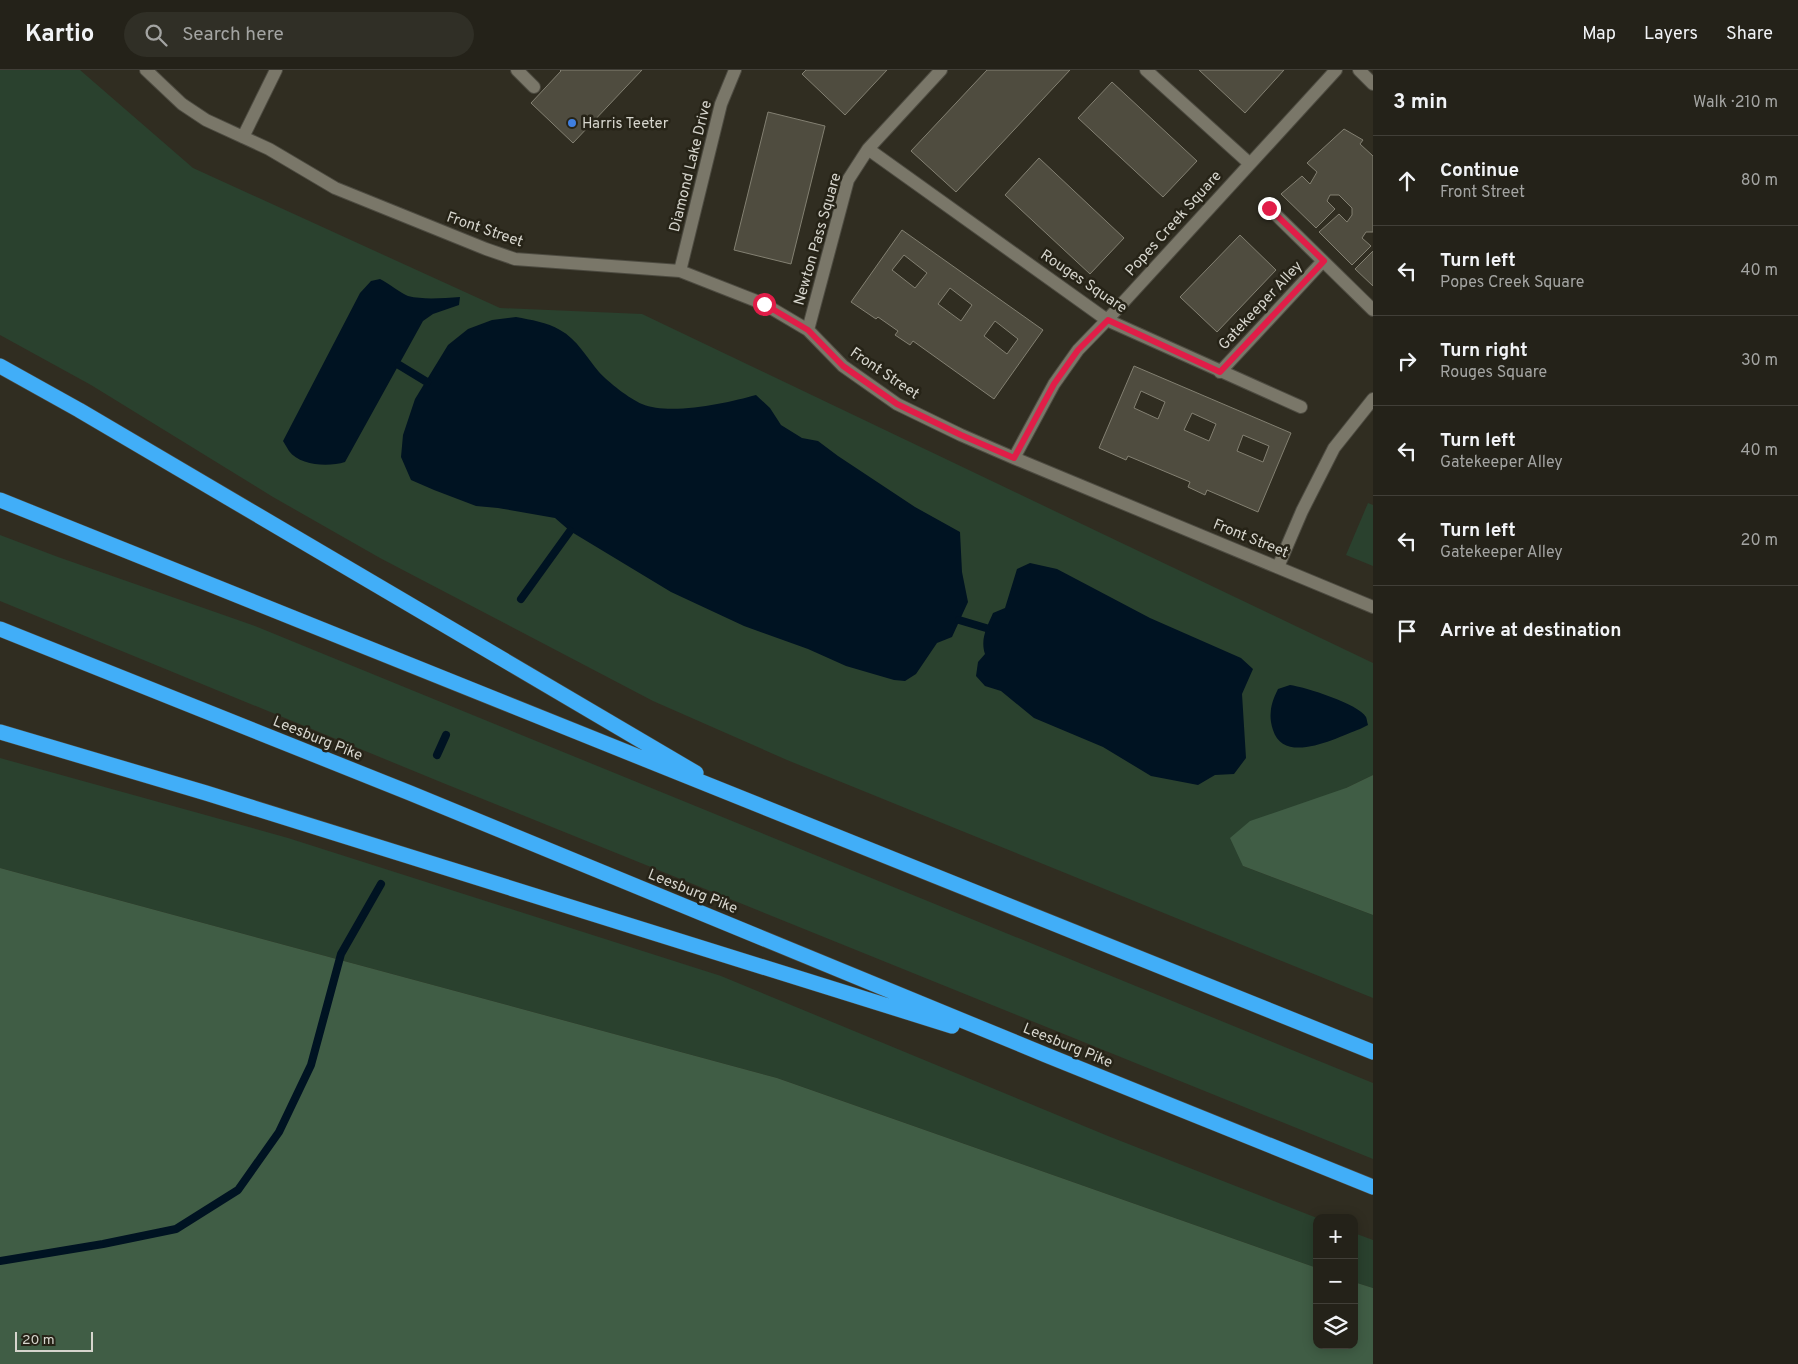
<!DOCTYPE html>
<meta charset="utf-8">
<style>
:root{--surface:#242219;--page:#302f26;--text:#f1f3f6;--muted:#a3a4a2;--line:#413f38}
body{margin:0;font-family:Overpass,sans-serif;background:var(--page);color:var(--text)}
.controls{position:absolute;right:15px;bottom:15px;display:grid;overflow:hidden;border-radius:10px;box-shadow:0 2px 12px #0003}
.controls button{width:45px;height:45px;display:grid;place-items:center;padding:0;border:0;border-bottom:1px solid var(--line);background:var(--surface);color:var(--text);font:25px sans-serif}
.scale{position:absolute;left:15px;bottom:12px;width:78px;box-sizing:border-box;padding-left:5px;border:2px solid #d6d5cd;border-top:0;font-size:14px;line-height:18px;white-space:nowrap;color:#d6d5cd;-webkit-text-stroke:4px #262317;paint-order:stroke}
.stop{position:absolute;width:15px;height:15px;margin:-11px;border:4px solid #e11d48;border-radius:50%;background:#fff}
.stop.end{background:#e11d48;border-color:#fff;box-shadow:0 1px 5px #0008}
.list{margin:0;padding:0;list-style:none}
h2{display:flex;justify-content:space-between;align-items:center;height:65px;margin:0;padding:0 20px;font-size:21px}
h2 small{font-size:16px;font-weight:400;color:var(--muted)}
.list li{display:grid;grid-template-columns:32px 1fr auto;gap:15px;align-items:center;box-sizing:border-box;height:90px;padding:0 20px;border-top:1px solid var(--line)}
.list b{display:block;font-size:19px;white-space:nowrap}
.list p{margin:0;font-size:16px;white-space:nowrap;color:var(--muted)}
.list em{font-size:16px;font-style:normal;color:var(--muted)}
.icon{flex:none;width:28px;height:28px;fill:none;stroke:currentColor;stroke-width:2;stroke-linecap:round;stroke-linejoin:round}
.map{position:relative;flex:none;width:1373px;height:1294px;overflow:hidden}
header{display:flex;align-items:center;gap:30px;box-sizing:border-box;height:70px;padding:0 25px;background:var(--surface);border-bottom:1px solid var(--line)}
header strong{font-size:24px}
nav{display:flex;gap:28px;margin-inline-start:auto;font-size:18px}
.search{width:350px;height:45px;background:var(--page);display:flex;align-items:center;gap:12px;box-sizing:border-box;padding:0 18px;border-radius:28px;color:var(--muted);font-size:19px}
main{display:flex}
aside{flex:1;background:var(--surface)}
.map>svg:first-child{display:block}
.green{fill:#2a412e}
.forest{fill:#405d45}
.water{fill:#001322}
.lines{fill:none;stroke-linecap:round;stroke-linejoin:round}
.stream{stroke:#001322;stroke-width:8}
.building{fill:#4f4c3f;stroke:#838072;fill-rule:evenodd}
.service-casing{stroke:#4d4b41;stroke-width:14}
.minor-casing{stroke:#4d4b41;stroke-width:14}
.motorway-casing{stroke:#4d4b41;stroke-width:16}
.service{stroke:#7a7769;stroke-width:12}
.minor{stroke:#7a7769;stroke-width:12}
.motorway{stroke:#41aef8;stroke-width:15}
.route{stroke:#e11d48;stroke-width:6}
.shop-dot{fill:#3f7fe0;stroke:#262317;stroke-width:2}
.labels{text-anchor:middle;stroke-width:5;stroke-linejoin:round;paint-order:stroke}
.poi-label{font-size:15px;fill:#d6d5cd;stroke:#262317;text-anchor:start}
.street-label{font-size:15px;fill:#d6d5cd;stroke:#262317}
</style>
<header>
<strong>Kartio</strong>
<div class="search"><svg class="icon" aria-label="search" viewBox="0 0 24 24"><circle cx="10" cy="10" r="6"/><path d="M15 15l6 6"/></svg>Search here</div>
<nav><a>Map</a><a>Layers</a><a>Share</a></nav>
</header>
<main>
<div class="map">
<svg width="1373" height="1294" viewBox="0 0 1373 1294">
<rect width="100%" height="100%" fill="#302d21"/>
<path class="green" d="M0,0H80L193,98L500,238L642,244L1373,593V705L1346,718L1243,796L1373,845V928L787,690L653,631L380,488L273,427L91,315L0,265Z
M1368,433L1373,435V496L1346,485Z
M0,465L58,487L255,556L1373,1013V1089L443,713L0,531Z
M0,688L288,768L721,906L1108,1066L1317,1148V1198L777,1008L0,798Z
M1354,1163L1373,1170V1218L1354,1212Z"/>
<path class="forest" d="M1373,705V845L1243,796L1230,768L1250,751L1346,718Z
M0,798L777,1008L1317,1198V1275H1354V1212L1373,1218V1294H0Z"/>
<path class="water" d="M380,209C388,213 402,224 408,226C424,230 443,228 460,227L459,235L433,244L423,251L345,392C329,397 300,396 289,381C287,378 285,374 283,371L360,223L371,211Z
M516,247C531,250 547,252 560,260C577,269 587,288 599,302C608,312 630,329 642,334C670,346 727,333 756,325L770,338L781,355L802,368L818,371L838,386L915,437L960,462L962,502L968,532L952,567L937,573L916,604L905,611L894,610L846,596L808,579L744,556L671,522L570,461L555,448L498,438L476,436L434,420L411,410L401,387L403,365L415,329L448,275L468,259L492,250Z
M1030,493L1057,499L1150,548L1241,588L1253,599L1242,624L1246,688L1234,704L1215,705L1198,715L1151,706L1103,677L1034,648L1001,621L985,616L976,606L978,592L985,584C980,569 987,557 993,543L1005,538L1017,499Z
M1290,615C1305,617 1359,634 1366,647C1367,649 1367,652 1368,655L1360,659C1338,667 1284,696 1273,660C1268,645 1271,633 1278,619Z"/>
<g class="lines">
<path class="stream" d="M399,295L427,312
M521,529L570,461
M959,550L986,558
M437,685L446,665
M0,1191L103,1174L176,1159L238,1120L279,1062L311,995L341,884L381,814"/>
</g>
<path class="building" d="M560,0H642L573,73L531,33L561,1Z
M806,0H887L845,45L802,4Z
M987,0H1070L956,122L911,81Z
M1199,0H1284L1245,43Z
M1112,12L1197,91L1163,127L1078,48Z
M768,42L825,56L791,194L734,180Z
M1344,59L1363,70L1360,74L1373,86V162H1366L1362,168L1371,176L1352,195L1319,162L1339,144L1347,152L1352,145V138L1339,125H1330L1327,131L1335,139L1316,158L1281,124L1302,106L1310,114L1317,102L1307,93Z
M1039,88L1124,168L1090,204L1005,125Z
M902,160L1043,260L994,329L913,271L910,275L895,265L898,261L878,247L876,249L851,232ZM904,185L927,203L915,218L892,200ZM950,218L972,235L961,251L938,234ZM995,251L1018,269L1007,284L984,266Z
M1240,165L1276,200L1217,262L1180,227Z
M1373,181V216L1355,199Z
M1134,296L1291,363L1258,442L1207,420L1205,425L1188,417L1190,412L1128,386L1126,390L1099,378ZM1141,321L1165,332L1158,349L1134,338ZM1192,343L1216,354L1209,371L1184,360ZM1243,365L1269,376L1263,392L1237,381Z"/>
<g class="lines">
<defs>
<path id="service" d="M517,0L534,17
M1269,138L1373,240
M1220,302L1323,191"/>
<path id="minor" d="M146,0L182,34L206,50L269,79L335,118L486,179L515,189L680,201L764,234L808,260L843,296L897,334L961,365L1014,388L1373,537
M1146,0L1249,93
M1359,0L1373,14
M243,67L276,0
M868,79L1107,250L1301,337
M680,201L721,34L735,0
M808,260L848,110L868,79L941,0
M1014,388L1054,314L1078,280L1107,250L1336,0
M1278,497L1302,441L1334,378L1373,329"/>
<path id="motorway" d="M0,296L79,340L696,703
M0,430L1373,982
M0,559L410,723L1046,985L1373,1117
M0,662L206,723L952,956"/>
</defs>
<use href="#service" class="service-casing"/>
<use href="#minor" class="minor-casing"/>
<use href="#motorway" class="motorway-casing"/>
<use href="#service" class="service"/>
<use href="#minor" class="minor"/>
<use href="#motorway" class="motorway"/>
</g>
<g class="lines">
<path class="route" d="M764,234L808,260L843,296L897,334L961,365L1014,388L1054,314L1078,280L1108,250L1220,302L1324,191L1269,138"/>
</g>
<circle class="shop-dot" cx="572" cy="53" r="5"/>
<g class="labels">
<g class="poi-label">
<text x="582" y="58">Harris Teeter</text>
</g>
<g class="street-label">
<text transform="translate(690 96) rotate(-76)" y="5">Diamond Lake Drive</text>
<text transform="translate(1173 153) rotate(-48)" y="5">Popes Creek Square</text>
<text transform="translate(485 159) rotate(19)" y="5">Front Street</text>
<text transform="translate(817 169) rotate(-74)" y="5">Newton Pass Square</text>
<text transform="translate(1084 211) rotate(34)" y="5">Rouges Square</text>
<text transform="translate(1260 235) rotate(-47)" y="5">Gatekeeper Alley</text>
<text transform="translate(885 303) rotate(34)" y="5">Front Street</text>
<text transform="translate(1251 468) rotate(22)" y="5">Front Street</text>
<text transform="translate(318 668) rotate(22)" y="5">Leesburg Pike</text>
<text transform="translate(693 821) rotate(22)" y="5">Leesburg Pike</text>
<text transform="translate(1068 975) rotate(22)" y="5">Leesburg Pike</text>
</g>
</g>
</svg>
<div class="controls">
<button>+</button>
<button>−</button>
<button><svg class="icon" aria-label="layers" viewBox="0 0 24 24"><path d="M12 4l9 5-9 5-9-5zM3 14l9 5 9-5"/></svg></button>
</div>
<div class="scale">20 m</div>
<div class="stop" style="left:764px;top:234px"></div>
<div class="stop end" style="left:1269px;top:138px"></div>
</div>
<aside>
<h2>3 min<small>Walk · 210 m</small></h2>
<ul class="list">
<li><svg class="icon" aria-label="ahead" viewBox="0 0 24 24"><path d="M12 20V5M6 11l6-6 6 6"/></svg><div><b>Continue</b><p>Front Street</p></div><em>80 m</em></li>
<li><svg class="icon" aria-label="left" viewBox="0 0 24 24"><path d="M17 20v-9H6M10 6l-5 5 5 5"/></svg><div><b>Turn left</b><p>Popes Creek Square</p></div><em>40 m</em></li>
<li><svg class="icon" aria-label="right" viewBox="0 0 24 24"><path d="M7 20v-9h11M14 6l5 5-5 5"/></svg><div><b>Turn right</b><p>Rouges Square</p></div><em>30 m</em></li>
<li><svg class="icon" aria-label="left" viewBox="0 0 24 24"><path d="M17 20v-9H6M10 6l-5 5 5 5"/></svg><div><b>Turn left</b><p>Gatekeeper Alley</p></div><em>40 m</em></li>
<li><svg class="icon" aria-label="left" viewBox="0 0 24 24"><path d="M17 20v-9H6M10 6l-5 5 5 5"/></svg><div><b>Turn left</b><p>Gatekeeper Alley</p></div><em>20 m</em></li>
<li><svg class="icon" aria-label="arrive" viewBox="0 0 24 24"><path d="M6 21V4h12l-3 4 3 4H6"/></svg><div><b>Arrive at destination</b></div></li>
</ul>
</aside>
</main>
